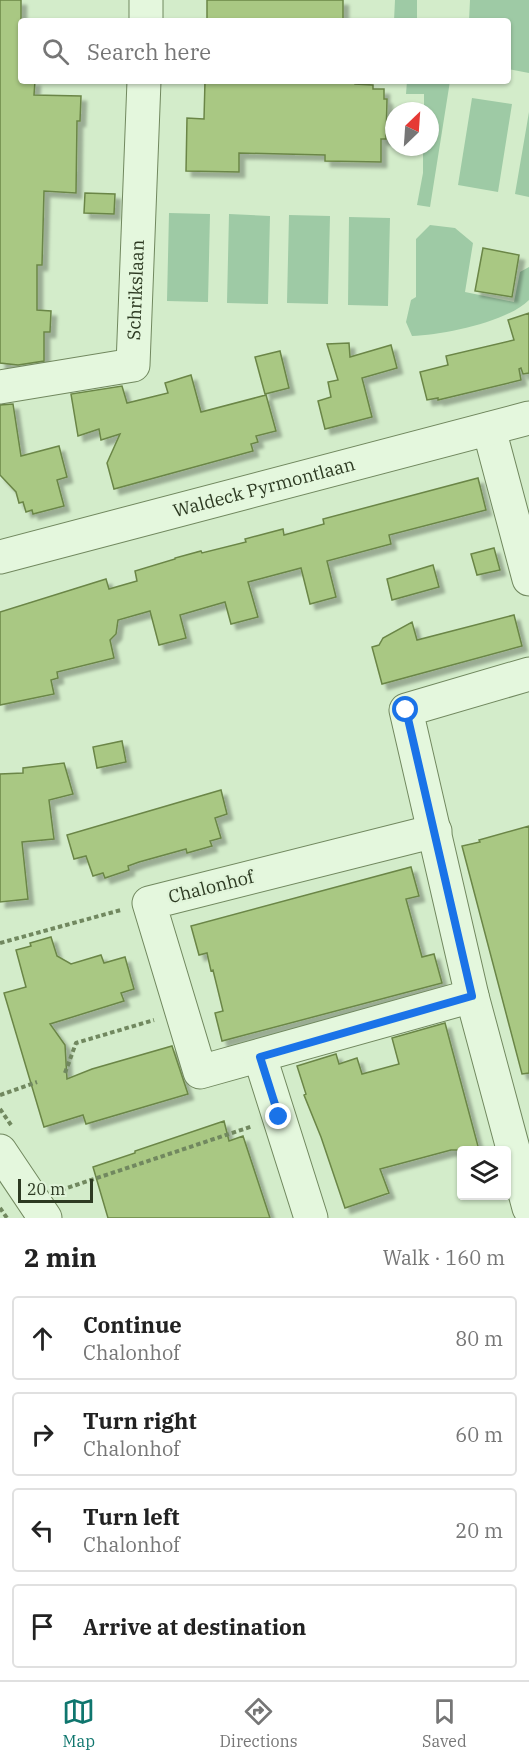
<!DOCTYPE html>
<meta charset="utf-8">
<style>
:root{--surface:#fff;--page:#f2f2f2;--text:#222;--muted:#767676;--line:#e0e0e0;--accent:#0f766e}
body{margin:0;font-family:"IBM Plex Serif",serif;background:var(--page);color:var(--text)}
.controls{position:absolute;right:18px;bottom:18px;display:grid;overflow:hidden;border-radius:6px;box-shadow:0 2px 4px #0004}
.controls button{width:54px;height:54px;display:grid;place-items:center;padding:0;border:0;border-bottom:2px solid var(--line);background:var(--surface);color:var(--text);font:30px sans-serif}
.compass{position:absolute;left:385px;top:102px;width:54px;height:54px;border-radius:50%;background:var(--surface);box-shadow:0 2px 4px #0004;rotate:25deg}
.scale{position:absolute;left:18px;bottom:15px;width:75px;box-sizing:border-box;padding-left:6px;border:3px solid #2d3a22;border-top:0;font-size:16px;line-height:21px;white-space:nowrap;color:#2d3a22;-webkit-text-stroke:4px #e0f4d9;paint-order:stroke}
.stop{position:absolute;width:18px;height:18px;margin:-14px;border:4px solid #1a73e8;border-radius:50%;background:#fff}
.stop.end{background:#1a73e8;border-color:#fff;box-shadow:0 2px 6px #0008}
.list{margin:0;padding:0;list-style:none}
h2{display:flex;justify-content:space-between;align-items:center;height:78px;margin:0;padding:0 24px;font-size:26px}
h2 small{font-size:20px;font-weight:400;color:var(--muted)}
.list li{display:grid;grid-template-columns:39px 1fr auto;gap:18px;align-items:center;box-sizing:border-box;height:84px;margin:0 12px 12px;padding:0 12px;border:2px solid var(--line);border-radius:6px}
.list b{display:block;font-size:22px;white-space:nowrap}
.list p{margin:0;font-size:20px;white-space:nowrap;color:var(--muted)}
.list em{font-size:20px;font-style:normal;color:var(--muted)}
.icon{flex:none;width:33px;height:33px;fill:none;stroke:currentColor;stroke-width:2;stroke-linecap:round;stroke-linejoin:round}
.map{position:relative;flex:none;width:529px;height:1218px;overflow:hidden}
.search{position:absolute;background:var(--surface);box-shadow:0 2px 4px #0004;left:18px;right:18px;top:18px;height:66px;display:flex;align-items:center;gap:15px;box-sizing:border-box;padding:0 21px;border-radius:6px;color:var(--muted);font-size:22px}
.sheet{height:462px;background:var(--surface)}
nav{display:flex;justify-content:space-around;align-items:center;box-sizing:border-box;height:84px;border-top:2px solid var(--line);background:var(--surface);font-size:16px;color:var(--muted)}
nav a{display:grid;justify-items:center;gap:3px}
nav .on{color:var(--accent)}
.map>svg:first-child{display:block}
.green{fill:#9ecaa5}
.building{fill:#a9c883;stroke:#6b8647;stroke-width:1.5;filter:url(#shadow)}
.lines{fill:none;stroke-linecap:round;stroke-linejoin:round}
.minor-casing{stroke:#71885f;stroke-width:35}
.path{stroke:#71885f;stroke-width:4;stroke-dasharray:4.5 3;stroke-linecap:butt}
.minor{stroke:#e4f7dd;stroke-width:33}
.route{stroke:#1a73e8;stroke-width:8}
.labels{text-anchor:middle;stroke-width:4.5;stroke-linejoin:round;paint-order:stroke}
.street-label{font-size:18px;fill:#2d3a22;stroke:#e0f4d9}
</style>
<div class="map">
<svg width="529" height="1218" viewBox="0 0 529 1218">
<defs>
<filter id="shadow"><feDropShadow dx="5.5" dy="5.5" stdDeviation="1.5" flood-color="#0004"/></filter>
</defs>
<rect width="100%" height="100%" fill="#d3ecca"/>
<path class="green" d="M395,0H417V21H394Z
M470,0H529V73L508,69V21H469Z
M407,81H450L430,207L417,205L423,173V147H430V111H424V94H406Z
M472,98L512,104L498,192L458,185Z
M529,112V197L515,194Z
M169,213L210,214L208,302L167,301Z
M229,214L270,216L268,304L227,303Z
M289,215L330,216L328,304L287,303Z
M349,217L390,218L388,306L348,305Z
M430,225L455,228L473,243L465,292L514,302L520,272L529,267V300C507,322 444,335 412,336L406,322L411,300L416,297V239Z"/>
<path class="building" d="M0,0H21V81H35L34,95L81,96L80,121H77L76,193L44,191L42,265H37V310L51,311L50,332H44V361L18,365L0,363Z
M207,0H343V21H207Z
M205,81H355V84L373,85V89H384V99H387L386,139H381V162L325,161V155L239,153V172L186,171L187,118L204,119Z
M85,193L115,194L114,214L84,213Z
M483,248L519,255L512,297L475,291Z
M529,313V373L523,374L521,368L519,369L521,380L438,400V398L427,400L420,372L448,365L446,356L514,340L508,320Z
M349,343L350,357L391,345L397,368L362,378L372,417L325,429L318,401L331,397L328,382L338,380L327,344Z
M280,351L289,388L265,394L255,357Z
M191,375L201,412L266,395L276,431L256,436L258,442L251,444L253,451L114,489L107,463L120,434L101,440L99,429L78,436L71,394L122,386L127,403L168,393L165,383Z
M13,404L21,456L59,446L67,477L57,480L64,506L33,514L32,510L26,512L23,502L19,503L16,492L0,475V405Z
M478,478L486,510L389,535L391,544L327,561L336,597L310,604L301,568L248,582L258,617L231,624L225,602L180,615L186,638L159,645L150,611L118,620L116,634L110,640L114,658L57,672L58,678L51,680L54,694L0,705V612L106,579L109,589L137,581L135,571L175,559V558L201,551L202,553L246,542L245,539L283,529L284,535L324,524L323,519Z
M494,548L500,570L477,575L471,554Z
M433,565L439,587L392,600L387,579Z
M514,615L522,646L382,684L372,647L379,645L383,638L412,622L417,640Z
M122,741L126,762L97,768L93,747Z
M64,763L73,794L49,800L54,839L22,842L28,899L0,902V774L23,773V768Z
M221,790L227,814L215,818L221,838L210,841L212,846L187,853L186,849L139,862L128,866L129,870L105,878L103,873L93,876L86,856L74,859L67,835Z
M529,826V1073L522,1074L462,846L480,842L479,840Z
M411,867L419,896L406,899L422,957L434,954L442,983L222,1041L215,1013L223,1011L213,970L211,971L207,953L199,955L191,926Z
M51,937L57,956L71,964L101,955L104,963L125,957L134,989L121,993L124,1001L50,1024L65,1045L67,1079L92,1069L172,1046L188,1094L86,1124L83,1115L44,1127L4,993L26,987L16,950L31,946L30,943Z
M445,1023L479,1150H451L380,1169L389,1193L345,1208L321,1137L304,1095L306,1094L297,1066L336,1054L339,1064L357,1058L362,1074L399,1064L392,1038Z
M224,1121L229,1141L243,1136L270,1218H108L93,1167L135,1153V1151Z"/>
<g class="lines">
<defs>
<g id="minor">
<path d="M146,21V0"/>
<path id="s1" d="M0,387L133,365L144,81"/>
<path d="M489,429L529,579"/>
<path id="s2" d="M0,557L529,418"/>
<path d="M529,674L406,710L472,996L529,1208"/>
<path d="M435,831L149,903L200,1072L472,996"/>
<path d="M260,1057L311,1218"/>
<path d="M0,1151L45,1218"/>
</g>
</defs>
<use href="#minor" class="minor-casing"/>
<path class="path" d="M0,943L121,910
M65,1073L76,1043L154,1020
M0,1095L37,1082
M0,1109L11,1125
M61,1190L253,1126
M0,1208L7,1218"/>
<use href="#minor" class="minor"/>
</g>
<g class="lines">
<path class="route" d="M279,1117L260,1057L472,996L406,710"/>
</g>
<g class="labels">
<g class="street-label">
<text dy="6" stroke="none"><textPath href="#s1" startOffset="210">Schrikslaan</textPath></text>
<text dy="6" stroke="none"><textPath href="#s2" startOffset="273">Waldeck Pyrmontlaan</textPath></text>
<text transform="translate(211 887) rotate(-14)" y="6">Chalonhof</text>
</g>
</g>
</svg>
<div class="controls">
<button><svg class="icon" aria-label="layers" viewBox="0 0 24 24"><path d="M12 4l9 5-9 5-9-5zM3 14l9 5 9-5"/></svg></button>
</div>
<svg class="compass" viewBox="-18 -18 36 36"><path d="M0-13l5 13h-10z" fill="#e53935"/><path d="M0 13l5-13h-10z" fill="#767676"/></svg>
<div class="scale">20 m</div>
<div class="stop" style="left:406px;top:710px"></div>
<div class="stop end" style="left:279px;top:1117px"></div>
<div class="search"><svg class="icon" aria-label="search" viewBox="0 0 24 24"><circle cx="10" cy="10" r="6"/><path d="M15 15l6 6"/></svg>Search here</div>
</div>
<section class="sheet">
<h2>2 min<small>Walk · 160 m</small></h2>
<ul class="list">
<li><svg class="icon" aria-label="ahead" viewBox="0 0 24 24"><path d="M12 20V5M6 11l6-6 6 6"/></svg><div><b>Continue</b><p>Chalonhof</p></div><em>80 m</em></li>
<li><svg class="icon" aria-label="right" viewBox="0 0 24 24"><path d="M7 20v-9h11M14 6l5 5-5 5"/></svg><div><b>Turn right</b><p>Chalonhof</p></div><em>60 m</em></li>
<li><svg class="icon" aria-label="left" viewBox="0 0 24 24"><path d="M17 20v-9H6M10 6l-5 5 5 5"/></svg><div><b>Turn left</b><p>Chalonhof</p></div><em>20 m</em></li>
<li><svg class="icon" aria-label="arrive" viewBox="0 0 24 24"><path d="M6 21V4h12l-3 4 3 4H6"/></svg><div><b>Arrive at destination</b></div></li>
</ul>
</section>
<nav>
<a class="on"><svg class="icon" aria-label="map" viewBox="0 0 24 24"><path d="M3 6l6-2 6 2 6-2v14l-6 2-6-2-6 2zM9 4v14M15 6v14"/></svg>Map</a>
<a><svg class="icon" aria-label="directions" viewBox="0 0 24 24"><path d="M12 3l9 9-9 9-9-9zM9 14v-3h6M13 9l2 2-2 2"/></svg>Directions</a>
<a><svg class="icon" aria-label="saved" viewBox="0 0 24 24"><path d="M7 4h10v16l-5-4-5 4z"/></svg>Saved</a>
</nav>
